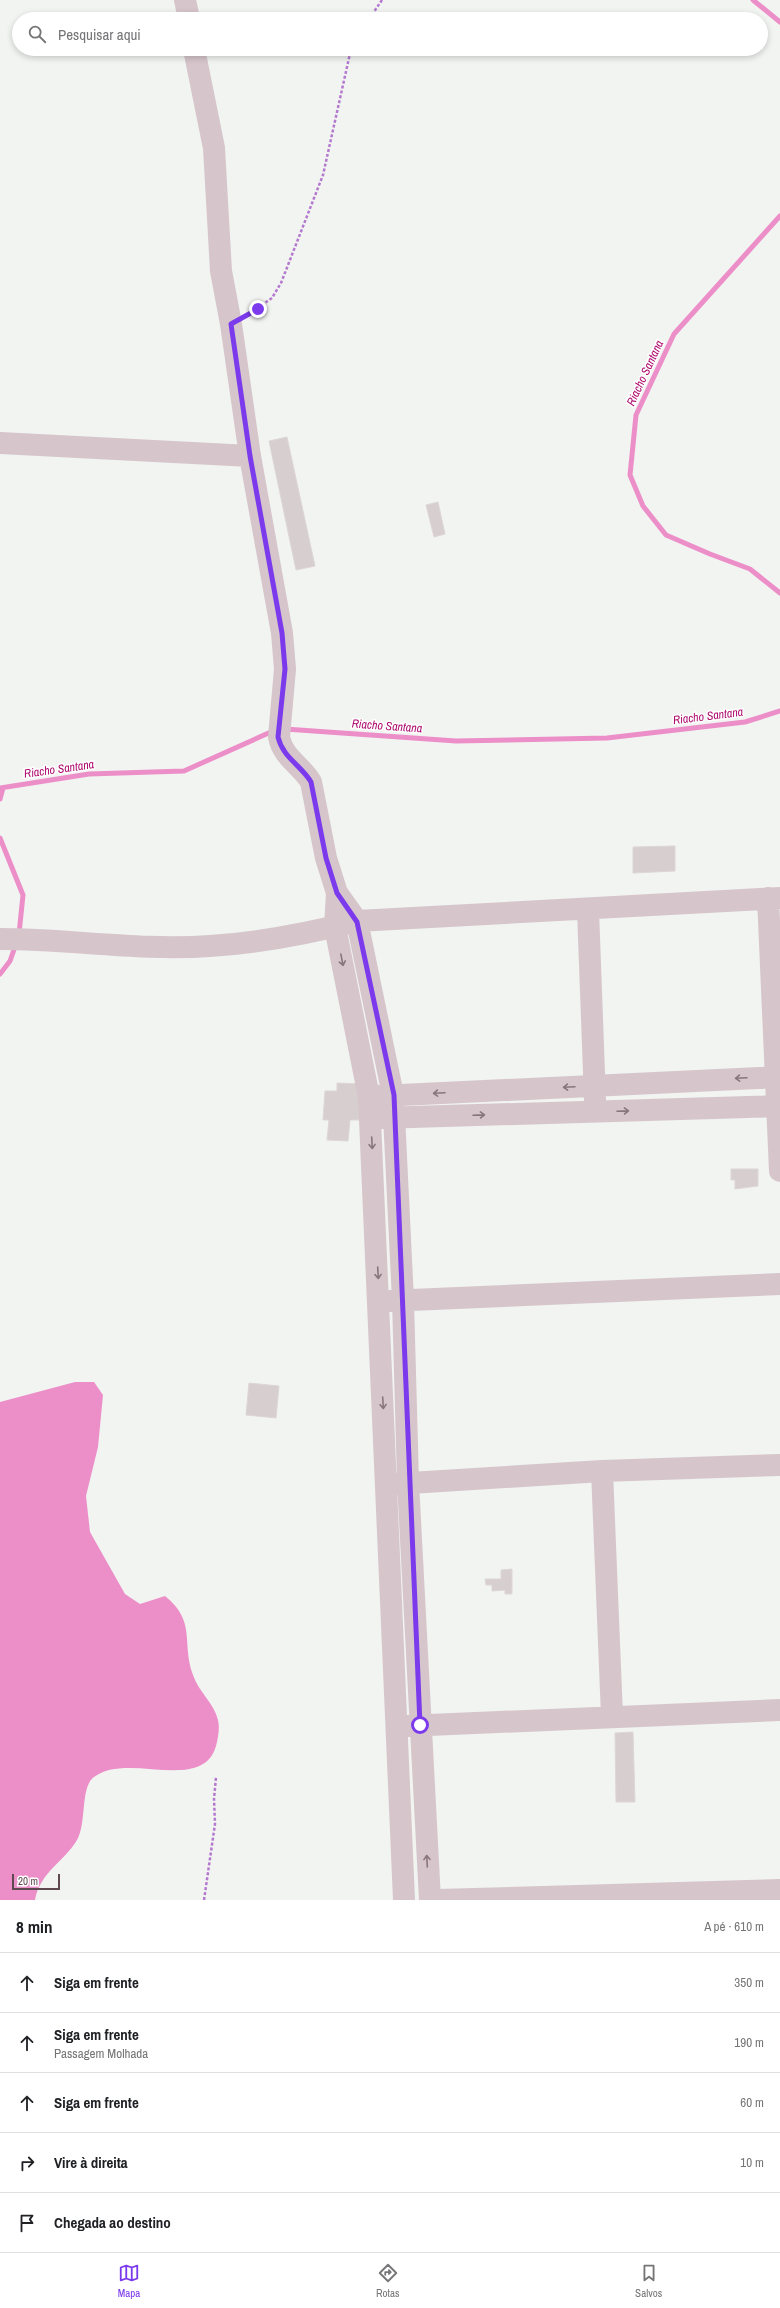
<!DOCTYPE html>
<html lang="pt">
<meta charset="utf-8">
<style>
:root{--surface:#fff;--page:#f6f6f6;--text:#202124;--muted:#757577;--line:#e0e0e0;--accent:#7c3aed}
body{margin:0;font-family:"Archivo Narrow",sans-serif;background:var(--page);color:var(--text)}
.scale{position:absolute;left:12px;bottom:10px;width:48px;box-sizing:border-box;padding-left:4px;border:2px solid #5f4951;border-top:0;font-size:11px;line-height:14px;white-space:nowrap;color:#5f4951;-webkit-text-stroke:3px #fff;paint-order:stroke}
.stop{position:absolute;width:12px;height:12px;margin:-9px;border:3px solid #7c3aed;border-radius:50%;background:#fff}
.stop.end{background:#7c3aed;border-color:#fff;box-shadow:0 1px 4px #0008}
.list{margin:0;padding:0;list-style:none}
h2{display:flex;justify-content:space-between;align-items:center;height:52px;margin:0;padding:0 16px;font-size:17px}
h2 small{font-size:13px;font-weight:400;color:var(--muted)}
.list li{display:grid;grid-template-columns:26px 1fr auto;gap:12px;align-items:center;box-sizing:border-box;height:60px;padding:0 16px;border-top:1px solid var(--line)}
.list b{display:block;font-size:15px;white-space:nowrap}
.list p{margin:0;font-size:13px;white-space:nowrap;color:var(--muted)}
.list em{font-size:13px;font-style:normal;color:var(--muted)}
.icon{flex:none;width:22px;height:22px;fill:none;stroke:currentColor;stroke-width:2;stroke-linecap:round;stroke-linejoin:round}
.map{position:relative;flex:none;width:780px;height:1900px;overflow:hidden}
.search{position:absolute;background:var(--surface);box-shadow:0 2px 6px #0003;left:12px;right:12px;top:12px;height:44px;display:flex;align-items:center;gap:10px;box-sizing:border-box;padding:0 14px;border-radius:22px;color:var(--muted);font-size:15px}
.sheet{height:352px;background:var(--surface)}
nav{display:flex;justify-content:space-around;align-items:center;box-sizing:border-box;height:56px;border-top:1px solid var(--line);background:var(--surface);font-size:11px;color:var(--muted)}
nav a{display:grid;justify-items:center;gap:2px}
nav .on{color:var(--accent)}
.map>svg:first-child{display:block}
.water{fill:#ec8fc8}
.lines{fill:none;stroke-linecap:round;stroke-linejoin:round}
.stream{stroke:#ec8fc8;stroke-width:5}
.building{fill:#d7ced0;stroke:#ddd6d6}
.path{stroke:#b479ce;stroke-width:2.5;stroke-dasharray:3 2;stroke-linecap:butt}
.minor{stroke:#d6c6cb;stroke-width:22}
.oneway{stroke:#89757c}
.route{stroke:#7c3aed;stroke-width:5}
.labels{text-anchor:middle;stroke-width:3;stroke-linejoin:round;paint-order:stroke}
.water-label{font-size:12px;font-style:italic;fill:#ae0d6e;stroke:#fff}
</style>
<div class="map">
<svg width="780" height="1900" viewBox="0 0 780 1900">
<rect width="100%" height="100%" fill="#f2f4f2"/>
<path class="water" d="M75,1382H94L103,1395L98,1447L86,1496L90,1532L125,1594L140,1604L165,1596C197,1622 181,1642 193,1675C198,1691 214,1703 218,1720C220,1728 218,1738 216,1746C202,1794 127,1751 94,1777C80,1787 87,1823 77,1840C64,1862 40,1872 35,1900H0V1402Z"/>
<g class="lines">
<path class="stream" d="M753,0L780,22
M780,216L674,334L636,415L630,475L643,506L666,535L710,554L750,569L780,593
M285,729L456,741L607,738L745,722L780,711
M0,788L89,774L184,771L273,731
M0,799L3,788
M0,838L23,895L19,934
M0,974L10,961L16,944"/>
</g>
<path class="building" d="M287,437L315,566L296,570L269,441Z
M438,502L445,534L434,537L426,505Z
M675,846V871L633,873V847Z
M337,1083L362,1084L359,1120H350L348,1141L327,1140L329,1120H323L325,1091H337Z
M731,1169H758V1186L735,1189V1180H731Z
M249,1383L279,1386L276,1418L246,1415Z
M512,1569V1594H505V1590L492,1591V1585H486L485,1579H501V1570Z
M633,1732L635,1802H616L615,1733Z"/>
<g class="lines">
<path class="path" d="M369,19L382,0
M249,314L272,298L281,283L323,175L351,49
M204,1900L215,1824L214,1799L216,1777"/>
<path class="minor" d="M185,0L189,19
M194,49L214,148L221,271L231,324L250,456L282,633L285,669L279,737C283,758 301,765 311,782L326,858L337,893L357,921L393,1095L403,1300L408,1482L430,1900
M0,443L250,456
M337,893L335,927L369,1097L404,1900
M768,898L780,1171
M588,910L595,1100
M0,939C70,939 140,951 210,946C259,943 310,933 357,921L780,898
M380,1096L780,1077
M380,1118L780,1106
M388,1301L780,1284
M602,1471L612,1716
M394,1484L602,1471L780,1465
M406,1726L780,1710
M438,1900L780,1890"/>
</g>
<defs><path id="oneway-shaft" d="M-6 0H5M1.5-3L5.5 0L1.5 3" fill="none" stroke-width="1.6" stroke-linecap="round" stroke-linejoin="round"/></defs>
<g class="oneway">
<use href="#oneway-shaft" transform="translate(342 960) rotate(79)"/>
<use href="#oneway-shaft" transform="translate(741 1078) rotate(177)"/>
<use href="#oneway-shaft" transform="translate(569 1087) rotate(177)"/>
<use href="#oneway-shaft" transform="translate(439 1093) rotate(177)"/>
<use href="#oneway-shaft" transform="translate(623 1111) rotate(-2)"/>
<use href="#oneway-shaft" transform="translate(479 1115) rotate(-2)"/>
<use href="#oneway-shaft" transform="translate(372 1143) rotate(87)"/>
<use href="#oneway-shaft" transform="translate(378 1273) rotate(87)"/>
<use href="#oneway-shaft" transform="translate(383 1403) rotate(87)"/>
<use href="#oneway-shaft" transform="translate(427 1861) rotate(-93)"/>
</g>
<g class="lines">
<path class="route" d="M258,309L231,324L250,456L282,633L285,669L278,737C283,758 301,765 311,782L326,858L337,893L357,922L394,1095L420,1725"/>
</g>
<g class="labels">
<g class="water-label">
<text transform="translate(645 373) rotate(-65)" y="4">Riacho Santana</text>
<text transform="translate(708 716) rotate(-7)" y="4">Riacho Santana</text>
<text transform="translate(387 726) rotate(4)" y="4">Riacho Santana</text>
<text transform="translate(59 769) rotate(-8)" y="4">Riacho Santana</text>
</g>
</g>
</svg>
<div class="scale">20 m</div>
<div class="stop" style="left:420px;top:1725px"></div>
<div class="stop end" style="left:258px;top:309px"></div>
<div class="search"><svg class="icon" aria-label="search" viewBox="0 0 24 24"><circle cx="10" cy="10" r="6"/><path d="M15 15l6 6"/></svg>Pesquisar aqui</div>
</div>
<section class="sheet">
<h2>8 min<small>A pé · 610 m</small></h2>
<ul class="list">
<li><svg class="icon" aria-label="ahead" viewBox="0 0 24 24"><path d="M12 20V5M6 11l6-6 6 6"/></svg><div><b>Siga em frente</b></div><em>350 m</em></li>
<li><svg class="icon" aria-label="ahead" viewBox="0 0 24 24"><path d="M12 20V5M6 11l6-6 6 6"/></svg><div><b>Siga em frente</b><p>Passagem Molhada</p></div><em>190 m</em></li>
<li><svg class="icon" aria-label="ahead" viewBox="0 0 24 24"><path d="M12 20V5M6 11l6-6 6 6"/></svg><div><b>Siga em frente</b></div><em>60 m</em></li>
<li><svg class="icon" aria-label="right" viewBox="0 0 24 24"><path d="M7 20v-9h11M14 6l5 5-5 5"/></svg><div><b>Vire à direita</b></div><em>10 m</em></li>
<li><svg class="icon" aria-label="arrive" viewBox="0 0 24 24"><path d="M6 21V4h12l-3 4 3 4H6"/></svg><div><b>Chegada ao destino</b></div></li>
</ul>
</section>
<nav>
<a class="on"><svg class="icon" aria-label="map" viewBox="0 0 24 24"><path d="M3 6l6-2 6 2 6-2v14l-6 2-6-2-6 2zM9 4v14M15 6v14"/></svg>Mapa</a>
<a><svg class="icon" aria-label="directions" viewBox="0 0 24 24"><path d="M12 3l9 9-9 9-9-9zM9 14v-3h6M13 9l2 2-2 2"/></svg>Rotas</a>
<a><svg class="icon" aria-label="saved" viewBox="0 0 24 24"><path d="M7 4h10v16l-5-4-5 4z"/></svg>Salvos</a>
</nav>
